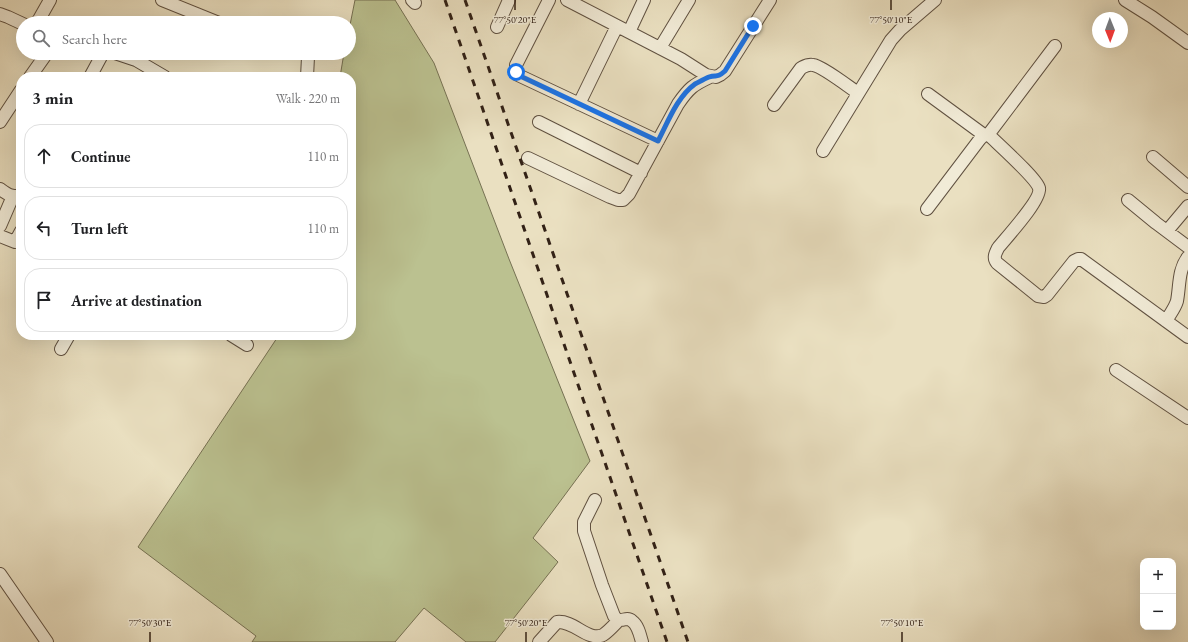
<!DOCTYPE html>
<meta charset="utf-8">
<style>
:root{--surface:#fff;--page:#f6f6f6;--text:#202124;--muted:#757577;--line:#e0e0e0}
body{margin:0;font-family:"EB Garamond",serif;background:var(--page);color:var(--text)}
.controls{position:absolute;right:12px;bottom:12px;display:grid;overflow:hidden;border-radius:8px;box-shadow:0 4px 16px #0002}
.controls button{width:36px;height:36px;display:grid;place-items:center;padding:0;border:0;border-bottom:1px solid var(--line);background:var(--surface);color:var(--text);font:20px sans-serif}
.compass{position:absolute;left:1092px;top:12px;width:36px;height:36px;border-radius:50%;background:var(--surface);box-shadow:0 4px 16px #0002;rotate:179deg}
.stop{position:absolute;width:12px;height:12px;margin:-9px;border:3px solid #1a73e8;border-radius:50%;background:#fff}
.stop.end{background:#1a73e8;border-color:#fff;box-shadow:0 1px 4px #0008}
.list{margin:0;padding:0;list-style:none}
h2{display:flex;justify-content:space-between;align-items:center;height:52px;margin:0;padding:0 16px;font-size:17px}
h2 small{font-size:13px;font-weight:400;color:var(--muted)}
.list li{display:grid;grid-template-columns:26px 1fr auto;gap:12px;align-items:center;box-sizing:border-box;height:64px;margin:0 8px 8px;padding:0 8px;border:1px solid var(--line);border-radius:16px}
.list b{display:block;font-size:15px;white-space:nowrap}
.list em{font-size:13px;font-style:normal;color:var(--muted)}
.icon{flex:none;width:22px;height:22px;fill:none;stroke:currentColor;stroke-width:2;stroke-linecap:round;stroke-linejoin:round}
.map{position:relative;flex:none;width:1188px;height:642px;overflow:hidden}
.search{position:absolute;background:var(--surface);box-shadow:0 4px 16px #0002;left:16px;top:16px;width:340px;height:44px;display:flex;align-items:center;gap:10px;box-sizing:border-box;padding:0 14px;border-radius:22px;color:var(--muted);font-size:15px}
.panel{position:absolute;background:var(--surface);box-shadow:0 4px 16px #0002;left:16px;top:72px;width:340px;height:268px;border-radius:16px}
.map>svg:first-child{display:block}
.green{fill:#bbc190;stroke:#767153}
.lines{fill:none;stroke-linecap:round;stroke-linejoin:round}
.minor-casing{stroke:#605141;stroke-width:14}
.minor{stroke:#f1ebd7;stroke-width:12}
.rail{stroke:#322116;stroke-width:3;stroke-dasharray:7 7;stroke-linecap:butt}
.route{stroke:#1a73e8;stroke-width:5}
.ticks{fill:none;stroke:#322116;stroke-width:1.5}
.ticks-label{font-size:10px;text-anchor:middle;fill:#322116;stroke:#f1ebd7;stroke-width:3;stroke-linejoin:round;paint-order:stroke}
</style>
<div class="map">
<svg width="1188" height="642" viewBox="0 0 1188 642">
<rect width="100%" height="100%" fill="#eae0c1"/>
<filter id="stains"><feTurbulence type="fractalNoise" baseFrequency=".005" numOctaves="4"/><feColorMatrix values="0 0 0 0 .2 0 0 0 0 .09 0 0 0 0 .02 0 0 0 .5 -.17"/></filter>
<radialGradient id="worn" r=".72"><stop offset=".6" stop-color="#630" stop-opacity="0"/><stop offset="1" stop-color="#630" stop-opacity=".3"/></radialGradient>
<path class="green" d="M355,0H395L434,63L509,259L590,461L533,538L558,562L495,642H466L424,608L395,642H252L256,636L138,547L279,335H351V77H340L344,53H349V30Z"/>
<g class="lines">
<defs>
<path id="minor" d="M162,0L219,23
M412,0L415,3
M549,0L516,65V72L518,75L658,141
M567,0L681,59L706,75L716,77L720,75L725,71L770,0
M1125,0L1152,17L1188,43
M0,14L8,17L23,24
M37,23L50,0
M497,27L509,0
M629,32L644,0
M660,48L689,0
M115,53L136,60L165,77
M307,53L308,57L307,77
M30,77L47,53
M90,77L103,53
M928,94L984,135
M579,104L617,26
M774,105L801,68C805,66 808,64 813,65C822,66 849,87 858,93
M0,122L21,90
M539,122L641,173
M988,135L1055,46
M823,151L891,40L900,30L935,0
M1153,157L1188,187
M528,158L610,197L618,200H623L629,194L678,104C689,88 693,85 710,77
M0,189C7,194 12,198 20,195
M1128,200L1156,223L1188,247
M927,209L980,139L984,135H988L991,137C1000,146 1036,178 1039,188C1042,199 1006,238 998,248C995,254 993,258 997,263L1038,296L1044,297L1047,295L1074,261L1078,259H1081L1188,337
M0,226L13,196
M1167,231L1188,206
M0,236L15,242L21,231
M1166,321C1170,314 1175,308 1177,301C1180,285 1178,270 1188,257
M231,335L247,345
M61,349L69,335
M1116,370L1188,418
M595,500L584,522V531L602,585L614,616C621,625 626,615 632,621C638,625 640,635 642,642
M0,574L47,642
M539,642L557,622C574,620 588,642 603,635C609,631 614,625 619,620"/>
</defs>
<use href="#minor" class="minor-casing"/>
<use href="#minor" class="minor"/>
<path class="rail" d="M445,0L667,642
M465,0L688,642"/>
</g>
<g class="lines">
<path class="route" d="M516,72L518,75L658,141C668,122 677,97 695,84C699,82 704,79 709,77C717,74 716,79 725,71L753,26"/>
</g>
<path class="ticks" d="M515,0V10M891,0V10M150,632V642M526,632V642M902,632V642"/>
<g class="ticks-label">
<text x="515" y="23">77°50'20"E</text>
<text x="891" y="23">77°50'10"E</text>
<text x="150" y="626">77°50'30"E</text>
<text x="526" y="626">77°50'20"E</text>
<text x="902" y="626">77°50'10"E</text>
</g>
<rect width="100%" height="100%" filter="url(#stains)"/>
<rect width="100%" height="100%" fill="url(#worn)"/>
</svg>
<div class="controls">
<button>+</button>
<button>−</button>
</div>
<svg class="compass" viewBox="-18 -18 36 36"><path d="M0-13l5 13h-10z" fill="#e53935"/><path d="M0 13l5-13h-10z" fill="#757577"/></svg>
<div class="stop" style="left:516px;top:72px"></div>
<div class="stop end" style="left:753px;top:26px"></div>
<div class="search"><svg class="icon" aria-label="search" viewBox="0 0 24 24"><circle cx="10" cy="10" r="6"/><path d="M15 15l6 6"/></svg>Search here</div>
<section class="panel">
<h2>3 min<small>Walk · 220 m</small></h2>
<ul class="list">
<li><svg class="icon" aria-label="ahead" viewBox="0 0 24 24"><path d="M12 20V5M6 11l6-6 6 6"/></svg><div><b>Continue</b></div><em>110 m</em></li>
<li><svg class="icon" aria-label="left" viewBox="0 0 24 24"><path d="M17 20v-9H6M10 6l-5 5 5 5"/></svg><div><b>Turn left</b></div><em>110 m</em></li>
<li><svg class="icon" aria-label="arrive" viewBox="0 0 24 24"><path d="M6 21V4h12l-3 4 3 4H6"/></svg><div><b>Arrive at destination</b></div></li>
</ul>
</section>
</div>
